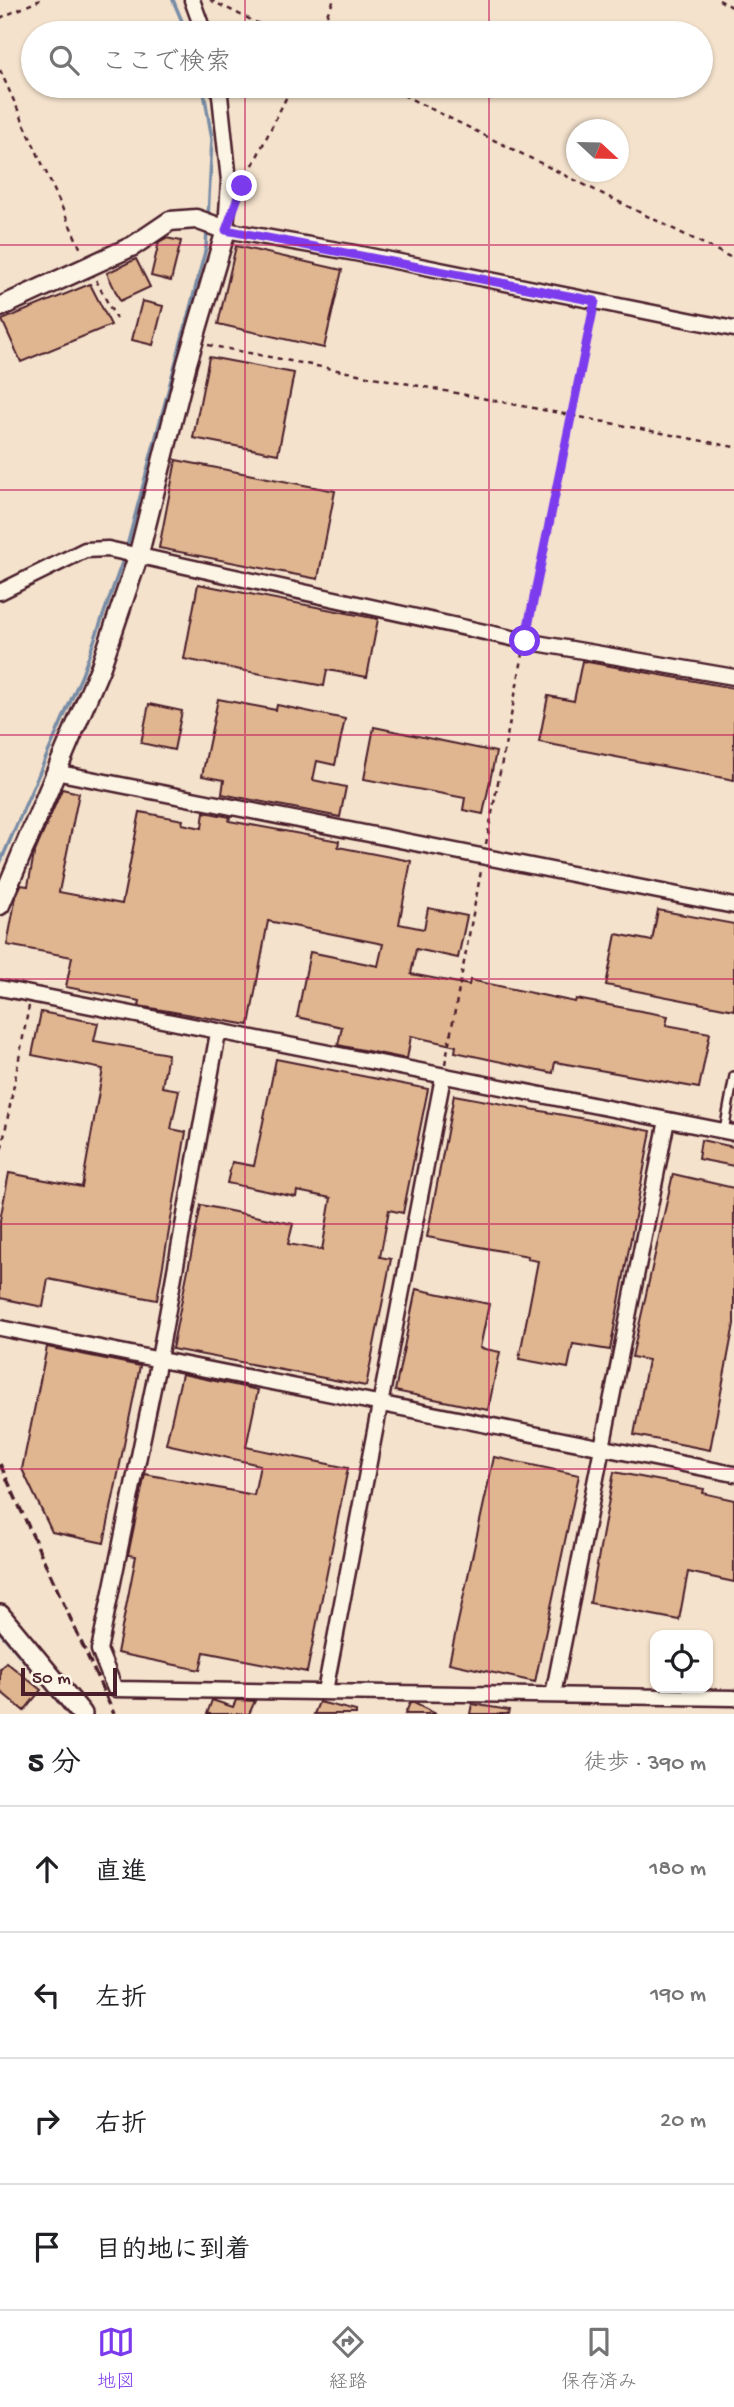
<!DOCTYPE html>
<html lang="ja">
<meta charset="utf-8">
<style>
:root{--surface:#fff;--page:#f6f6f6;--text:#202124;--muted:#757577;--line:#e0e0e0;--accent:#7c3aed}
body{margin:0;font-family:"Gochi Hand","Klee One",sans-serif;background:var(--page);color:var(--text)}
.controls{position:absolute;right:21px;bottom:21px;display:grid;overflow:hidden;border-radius:14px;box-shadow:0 2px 5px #0004}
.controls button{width:63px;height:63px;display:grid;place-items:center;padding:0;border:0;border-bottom:2px solid var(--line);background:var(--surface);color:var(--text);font:35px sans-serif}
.compass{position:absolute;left:566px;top:119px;width:63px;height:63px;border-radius:50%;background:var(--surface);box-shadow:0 2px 5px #0004;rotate:112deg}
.scale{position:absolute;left:21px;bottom:18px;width:96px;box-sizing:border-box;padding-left:7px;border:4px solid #4a1f2b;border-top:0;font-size:19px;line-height:24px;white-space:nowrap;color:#4a1f2b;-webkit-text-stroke:5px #fcf5e5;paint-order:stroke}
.stop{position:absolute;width:21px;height:21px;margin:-16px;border:5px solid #7c3aed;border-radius:50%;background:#fff}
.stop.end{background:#7c3aed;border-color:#fff;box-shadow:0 2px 7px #0008}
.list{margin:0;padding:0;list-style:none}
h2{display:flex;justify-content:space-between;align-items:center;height:91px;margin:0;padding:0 28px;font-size:30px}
h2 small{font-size:23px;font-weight:400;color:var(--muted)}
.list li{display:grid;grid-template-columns:46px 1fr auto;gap:21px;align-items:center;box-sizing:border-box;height:126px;padding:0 28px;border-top:2px solid var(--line)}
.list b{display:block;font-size:26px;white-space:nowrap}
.list em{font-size:23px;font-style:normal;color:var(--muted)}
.icon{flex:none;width:38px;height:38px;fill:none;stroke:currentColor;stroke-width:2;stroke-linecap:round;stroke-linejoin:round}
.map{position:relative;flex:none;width:734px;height:1714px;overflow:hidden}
.search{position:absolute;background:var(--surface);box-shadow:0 2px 5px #0004;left:21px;right:21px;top:21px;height:77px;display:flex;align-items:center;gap:18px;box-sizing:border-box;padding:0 24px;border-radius:38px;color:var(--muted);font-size:26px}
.sheet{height:595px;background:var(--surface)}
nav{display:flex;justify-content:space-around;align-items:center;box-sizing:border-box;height:98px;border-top:2px solid var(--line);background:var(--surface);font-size:19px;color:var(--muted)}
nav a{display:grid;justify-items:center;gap:4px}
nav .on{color:var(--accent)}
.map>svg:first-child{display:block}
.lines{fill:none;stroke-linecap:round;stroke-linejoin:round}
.stream{stroke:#788ca6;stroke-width:3.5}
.building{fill:#e0b691;stroke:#4a1f2b;stroke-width:2}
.service-casing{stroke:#4a1f2b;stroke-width:12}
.minor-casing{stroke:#4a1f2b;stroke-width:19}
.tertiary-casing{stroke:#4a1f2b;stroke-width:23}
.secondary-casing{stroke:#4a1f2b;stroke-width:24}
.path{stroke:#4a1f2b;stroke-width:2.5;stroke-dasharray:5 5;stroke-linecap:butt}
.service{stroke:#fcf5e5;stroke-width:7}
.minor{stroke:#fcf5e5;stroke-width:14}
.tertiary{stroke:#fcf5e5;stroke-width:18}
.secondary{stroke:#fcf5e5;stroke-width:19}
.rail{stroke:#4a1f2b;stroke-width:3.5;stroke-dasharray:10 5;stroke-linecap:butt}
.route{stroke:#7c3aed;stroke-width:9}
.grid{fill:none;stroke:#c2185b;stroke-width:2;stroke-opacity:0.55}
</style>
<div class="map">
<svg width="734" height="1714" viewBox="0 0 734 1714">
<rect width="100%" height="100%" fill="#f4e2cc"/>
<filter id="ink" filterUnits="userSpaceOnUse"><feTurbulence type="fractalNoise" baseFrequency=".0143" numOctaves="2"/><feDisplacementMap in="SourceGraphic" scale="14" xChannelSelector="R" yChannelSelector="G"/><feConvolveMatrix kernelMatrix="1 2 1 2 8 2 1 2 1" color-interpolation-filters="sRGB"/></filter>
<g filter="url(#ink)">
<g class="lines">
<path class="stream" d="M173,0L187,33
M203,86L212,139L208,217
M126,550L206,248L207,229
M0,863L82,675L124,557
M0,1632L69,1714"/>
</g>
<path class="building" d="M166,238L181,241L171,281L151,276L159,242Z
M236,246L342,270L324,348L218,324Z
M136,259L150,287L120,301L107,273Z
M90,284L111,325L21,362L2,320Z
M142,301L163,306L153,345L132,340Z
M209,357L294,373L278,454L193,438Z
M176,460L335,491L318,579L159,548Z
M198,584L378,619L367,677L327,670L324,686L184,659Z
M582,661L734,688V780L539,742L548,696L574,701Z
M218,699L276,710L277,705L345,719L335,765L317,761L313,780L346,787L340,817L222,794L224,780L202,776Z
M149,704L182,711L174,750L141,743Z
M374,727L496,752L483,814L463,810L465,798L364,779Z
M62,789L79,793L59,892L122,904L140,812L183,820L182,824L202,828L204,812L230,817L229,821L339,841L338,847L411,861L399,924L424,929L428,908L467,916L458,958L416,949L411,974L469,985L470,980L575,1002L576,999L668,1016L666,1025L710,1033L699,1088L555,1062L553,1073L455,1052L456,1046L411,1036L407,1059L338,1045L342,1027L297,1017L310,952L378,966L383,944L268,921L249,1025L139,1006L140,1001L66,987L72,957L7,945L16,896L21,885L28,886L34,854Z
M658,910L734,924V1010L606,985L616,934L652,941Z
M41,1012L98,1023L94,1041L168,1054L162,1087L179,1090L171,1129L186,1132L157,1300L48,1279L43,1307L0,1298V1220L9,1173L82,1187L103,1069L32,1055Z
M276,1059L428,1089L403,1213L389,1210L380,1257L391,1259L366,1386L172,1349L201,1205L293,1224L288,1244L322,1250L331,1198L297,1191L296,1197L227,1183L232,1162L254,1166Z
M454,1095L651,1131L610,1350L573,1344L568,1368L519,1359L538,1261L527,1259L528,1256L427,1237Z
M701,1140L734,1147V1166L698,1159Z
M673,1174L734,1188V1324L710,1450L634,1435L648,1360L632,1357Z
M416,1289L489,1304L480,1348L500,1352L488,1410L395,1391Z
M47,1347L140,1366L104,1543L52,1532L22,1469Z
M182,1374L258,1390L246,1447L348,1468L307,1672L204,1652L200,1670L117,1653L136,1556L128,1555L145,1474L254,1495L260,1465L166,1444Z
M494,1457L579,1475L535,1682L449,1663Z
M614,1472L704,1489L703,1493L734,1500V1582L688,1572L679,1620L590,1603Z
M6,1662L41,1690L24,1711L0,1691V1669Z
M212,1700L233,1707L236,1700L255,1701L249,1714H207Z
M319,1702L356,1711V1714H314Z
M410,1703H414L436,1714H405Z
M472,1704L509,1710L508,1714H470Z"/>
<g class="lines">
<defs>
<path id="service" d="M724,1131L734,1076"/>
<path id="minor" d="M192,0L204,33
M219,86L229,181L226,230L355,253L734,329
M0,592L85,550L108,549L525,641L734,677
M55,772L734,906
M0,988L734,1133
M218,1033L159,1359L99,1650L115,1689L734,1698
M0,1328L734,1474
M325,1691L443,1077
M553,1695L667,1120"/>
<path id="tertiary" d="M0,307L133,246L170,221L196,219L226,230L187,363L138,557L101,666L0,905"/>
<path id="secondary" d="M0,1615L82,1714"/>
</defs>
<use href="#service" class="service-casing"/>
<use href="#minor" class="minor-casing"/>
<use href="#tertiary" class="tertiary-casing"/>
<use href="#secondary" class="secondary-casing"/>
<path class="path" d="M210,0L278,33
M719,0L734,8
M0,18L40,0
M318,33L334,0
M0,70L82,252
M385,86L734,259
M244,183L292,86
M96,280L116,319
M208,345L734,447
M528,627L592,315
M486,844L523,654
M445,1064L481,871
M0,1158L29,1006"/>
<use href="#service" class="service"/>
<use href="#minor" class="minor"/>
<use href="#tertiary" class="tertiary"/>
<use href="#secondary" class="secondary"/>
<path class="rail" d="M0,1464L114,1714"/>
</g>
</g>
<g class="lines" filter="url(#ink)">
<path class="route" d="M242,186L226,230L595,301L525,641"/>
</g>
<path class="grid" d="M245,0V33M489,0V33M245,86V1714M489,86V1714M0,245H734M0,490H734M0,735H734M0,979H734M0,1224H734M0,1469H734"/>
</svg>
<div class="controls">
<button><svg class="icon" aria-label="locate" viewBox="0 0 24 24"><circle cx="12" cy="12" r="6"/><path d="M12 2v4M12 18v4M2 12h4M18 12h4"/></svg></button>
</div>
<svg class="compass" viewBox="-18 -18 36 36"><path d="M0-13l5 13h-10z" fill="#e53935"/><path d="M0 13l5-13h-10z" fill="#757577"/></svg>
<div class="scale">50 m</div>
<div class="stop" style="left:525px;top:641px"></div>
<div class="stop end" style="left:242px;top:186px"></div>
<div class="search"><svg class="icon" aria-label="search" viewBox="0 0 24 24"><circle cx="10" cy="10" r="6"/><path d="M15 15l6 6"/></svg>ここで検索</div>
</div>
<section class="sheet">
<h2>5 分<small>徒歩 · 390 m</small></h2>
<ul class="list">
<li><svg class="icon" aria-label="ahead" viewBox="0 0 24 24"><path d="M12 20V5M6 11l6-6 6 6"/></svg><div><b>直進</b></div><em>180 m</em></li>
<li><svg class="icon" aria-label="left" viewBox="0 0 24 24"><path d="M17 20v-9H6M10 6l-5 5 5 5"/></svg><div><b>左折</b></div><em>190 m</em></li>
<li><svg class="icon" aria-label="right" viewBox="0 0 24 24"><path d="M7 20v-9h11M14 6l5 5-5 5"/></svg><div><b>右折</b></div><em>20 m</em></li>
<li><svg class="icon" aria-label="arrive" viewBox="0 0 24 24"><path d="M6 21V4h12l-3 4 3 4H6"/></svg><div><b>目的地に到着</b></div></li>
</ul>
</section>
<nav>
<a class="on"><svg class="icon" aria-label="map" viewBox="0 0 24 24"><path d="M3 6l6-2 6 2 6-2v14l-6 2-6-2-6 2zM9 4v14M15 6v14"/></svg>地図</a>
<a><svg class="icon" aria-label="directions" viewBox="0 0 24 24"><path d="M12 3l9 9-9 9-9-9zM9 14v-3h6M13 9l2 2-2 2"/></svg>経路</a>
<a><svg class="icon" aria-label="saved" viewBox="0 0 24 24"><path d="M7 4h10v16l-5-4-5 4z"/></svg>保存済み</a>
</nav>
